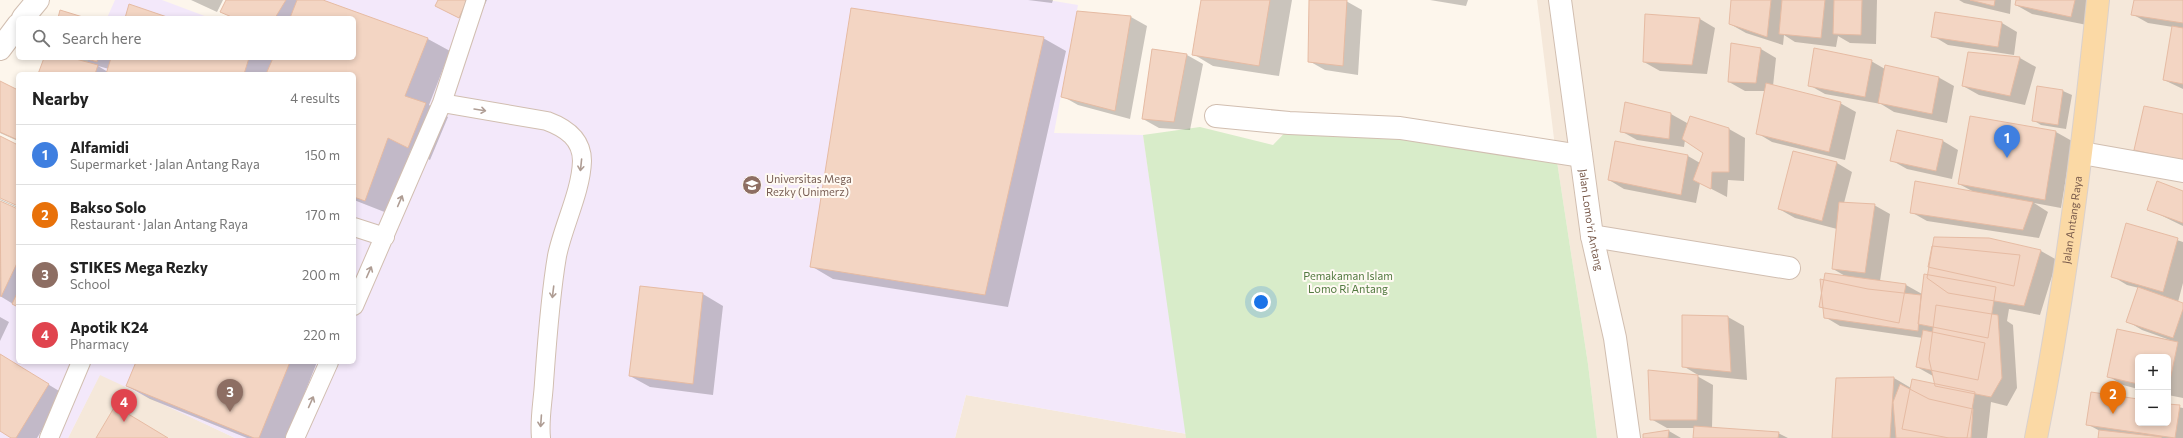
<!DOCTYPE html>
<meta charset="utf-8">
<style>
:root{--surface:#fff;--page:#f2f2f2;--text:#222;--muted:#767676;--line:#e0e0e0;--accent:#0b8043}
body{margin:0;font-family:Commissioner,sans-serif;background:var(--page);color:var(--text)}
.controls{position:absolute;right:12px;bottom:12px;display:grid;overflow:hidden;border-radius:6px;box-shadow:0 2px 6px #0003}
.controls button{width:36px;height:36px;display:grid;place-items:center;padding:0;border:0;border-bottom:1px solid var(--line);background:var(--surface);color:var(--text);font:20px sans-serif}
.you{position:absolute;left:1261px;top:302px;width:14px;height:14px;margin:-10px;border:3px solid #fff;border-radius:50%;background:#1a73e8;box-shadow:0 0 0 6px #1a73e833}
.badge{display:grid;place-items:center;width:26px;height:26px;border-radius:50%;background:var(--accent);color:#fff;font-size:13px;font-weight:700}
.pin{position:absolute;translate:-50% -33px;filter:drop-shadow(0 1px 2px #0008)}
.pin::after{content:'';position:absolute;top:21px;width:14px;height:12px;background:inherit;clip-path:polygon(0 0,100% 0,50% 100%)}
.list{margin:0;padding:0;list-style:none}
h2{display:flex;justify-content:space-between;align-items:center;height:52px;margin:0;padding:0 16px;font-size:17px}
h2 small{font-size:13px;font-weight:400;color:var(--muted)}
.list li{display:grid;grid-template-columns:26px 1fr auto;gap:12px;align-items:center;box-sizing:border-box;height:60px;padding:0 16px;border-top:1px solid var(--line)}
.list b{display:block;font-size:15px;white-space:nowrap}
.list p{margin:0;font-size:13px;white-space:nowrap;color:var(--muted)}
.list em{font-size:13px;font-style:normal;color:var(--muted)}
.icon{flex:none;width:22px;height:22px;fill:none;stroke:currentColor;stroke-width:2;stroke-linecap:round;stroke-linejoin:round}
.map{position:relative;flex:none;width:2183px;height:438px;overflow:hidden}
.search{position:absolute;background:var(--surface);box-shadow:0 2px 6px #0003;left:16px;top:16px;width:340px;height:44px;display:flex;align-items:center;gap:10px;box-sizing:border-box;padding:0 14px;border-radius:6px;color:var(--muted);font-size:15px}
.panel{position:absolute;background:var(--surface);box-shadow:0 2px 6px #0003;left:16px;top:72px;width:340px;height:292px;border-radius:6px}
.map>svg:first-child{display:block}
.residential{fill:#f5e8da;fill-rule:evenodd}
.education{fill:#f3e8fa}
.green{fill:#d8ecc9}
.shadow{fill:#0003;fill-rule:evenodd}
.building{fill:#f3d5c3;stroke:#e6bba3}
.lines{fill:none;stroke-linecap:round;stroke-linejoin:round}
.lane-casing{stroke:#d1beb0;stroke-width:20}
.street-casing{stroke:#d1beb0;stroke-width:24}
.primary-casing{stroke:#dad1cd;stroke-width:24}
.lane{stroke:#fff;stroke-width:18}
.street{stroke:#fff;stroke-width:22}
.primary{stroke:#fbd9a5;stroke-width:22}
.oneway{stroke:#af9d94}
.labels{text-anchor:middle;stroke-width:4;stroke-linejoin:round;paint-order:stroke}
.education-label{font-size:11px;fill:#785e54;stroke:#fffaf3;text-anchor:start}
.street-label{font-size:11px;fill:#7a5c4d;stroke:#fffaf3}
.park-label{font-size:11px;fill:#537a41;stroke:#fffaf3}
</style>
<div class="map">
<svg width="2183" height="438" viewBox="0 0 2183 438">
<rect width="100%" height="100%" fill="#fdf6ec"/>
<path class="residential" d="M1537,0H2183V438H1597L1588,364L1556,155ZM2138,357H2168V423H2138Z
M100,374L235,438H68Z
M966,395L1187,434L1186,438H955Z"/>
<path class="education" d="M115,0H162L210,18H107Z
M281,0H1048L1078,5L1054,133L1143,135L1187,434L966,395L955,438H235L100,375L68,438H0V282L18,236V362H354V74H83L89,58H354V18H273Z"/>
<path class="green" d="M1300,117L1556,155L1588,364L1597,438H1186L1143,135L1200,127L1273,145Z"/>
<path class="shadow" d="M191,0H223L217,12Z
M228,0H320L428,39L450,51L429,105L448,117L430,160L411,150L387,213L354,200V74H39L45,58H354V18H233L222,11ZM98,66L109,69L108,72Z
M439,0H487L475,26L436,6Z
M1028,0H1053L1052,3Z
M1202,0H1292L1279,76L1213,66L1193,54Z
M1310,0L1346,1L1362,10L1358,75L1325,70L1309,61Z
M1430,0H1468L1466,6Z
M1732,0H1877L1876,44L1850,43L1838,36L1836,47L1795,42L1784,35L1783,45L1746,33L1730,24Z
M1959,0H2011L2010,14L1964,3Z
M2017,0H2090L2087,25L2032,14L2016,5Z
M2135,0H2183V89L2164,80L2173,27L2148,23L2132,14Z
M1078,12L1131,17L1147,26L1130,119L1078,105L1062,96Z
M1646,15L1700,19L1715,28L1707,74L1660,71L1644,62Z
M2002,23L2017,32L2014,55L1948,45L1933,36Z
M1043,38L1066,51L1008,307L833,279L811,266Z
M1761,49L1776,58L1773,86L1840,103L1856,112L1845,160L1772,142L1757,133L1765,91H1745L1729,82Z
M1152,50L1187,55L1203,64L1190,130L1159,128L1143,119Z
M1969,53L2020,58L2036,67L2025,105L1979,95L1963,86Z
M1871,61L1885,69L1938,77L1954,86L1947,123L1894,112L1881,104L1825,94L1809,85Z
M0,85L18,91V141L0,133Z
M2038,87L2063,91L2072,95L2066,129L2041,125L2033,120Z
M1671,114L1687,123L1686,130L1691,117L1729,129L1745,138L1744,181L1728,180L1727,197L1700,183L1696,203L1624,189L1609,180L1616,142L1688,156L1700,163L1704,152L1685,140L1684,147L1637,140L1621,131Z
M1971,118L2056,132L2072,141L2061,208L2034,203L2048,212L2039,238L1927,221L1911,212L1974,192L1959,184Z
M1898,131L1943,141L1958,150L1952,179L1907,169L1891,160Z
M1837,163L1852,172L1844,203L1874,205L1890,214L1880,281L1906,285L1922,294L1928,276L1989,239L2041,251L2057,260L2040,315L2009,309L2007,321L2013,325L2017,388L2007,406L1991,402L1987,438H1833L1894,378L1911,388L1936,385L1933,376L1917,367L1923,338L1840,326L1825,317L1824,309L1820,307L1847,277L1833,269L1837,229L1795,218L1779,209Z
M2183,192V226L2148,209Z
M0,199L18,207V208L0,200Z
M0,203L18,210V307L0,296Z
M2127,224L2183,242V283L2178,302L2183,304V398L2168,395V357H2138V389L2123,385L2108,376L2118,330L2170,340L2142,330L2127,321L2139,288L2127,285L2112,276Z
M703,294L723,306L713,395L650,387L630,376Z
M1683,316L1728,317L1744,326L1747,380L1698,375L1683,366Z
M0,317L9,322L0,341Z
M0,355L64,394L37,438H13L0,430Z
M137,362H317L287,438H247L150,399L127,386Z
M1697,376L1713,385L1712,428L1778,433L1788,438H1694L1695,428H1667L1651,419Z
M2138,400V423H2168V405L2183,408V438H2099L2100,431L2087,424Z
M1669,431L1681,438H1644Z"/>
<path class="building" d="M226,0H286L275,18H234L220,12Z
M297,0H323L428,38L405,96L426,103L408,148L388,138L365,201L354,197V74H266L273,58H354V18H290Z
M438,0H467L459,18L435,6Z
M1201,0H1270L1259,66L1192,55Z
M1309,0H1347L1343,66L1308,62Z
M1731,0H1771L1767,37L1729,24Z
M1782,0H1825L1821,38L1779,34Z
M1834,0H1862L1861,35L1833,34Z
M1970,0H1995L1994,6Z
M2016,0H2075L2071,17L2015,5Z
M2134,0H2183V23L2131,15Z
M129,4L170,18H125Z
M851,8L1044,37L985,295L810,267Z
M60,10L86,18H58Z
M1077,11L1131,16L1115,111L1061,97Z
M1935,12L2002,22L1998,47L1931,37Z
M1645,14L1700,18L1692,65L1643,62Z
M2172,26L2183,28V84L2163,80Z
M1731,43L1761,48L1756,83L1728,82Z
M1814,48L1872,60L1865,97L1808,86Z
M1152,49L1187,54L1174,122L1142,119Z
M1968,52L2020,57L2010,96L1962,86Z
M44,58H72L98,65L95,74H38Z
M84,58H98L97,62Z
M111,58H249L244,74H106Z
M1885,65L1939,77L1932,114L1878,103Z
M0,81L18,90V140L0,132Z
M1766,83L1841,102L1829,152L1756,134Z
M2037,86L2063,90L2058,125L2032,121Z
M1625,102L1671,113L1669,139L1620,132Z
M2144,106L2183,114V161L2134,150Z
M1690,116L1729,128V172H1712L1711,189L1693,180L1703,153L1682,139Z
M1970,116L2056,131L2045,200L1958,184Z
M1897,130L1943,140L1936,171L1890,161Z
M0,136L18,145V206L0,198Z
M1615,141L1688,155L1681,195L1608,180Z
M1793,151L1837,162L1822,221L1778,209Z
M1915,181L2033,202L2023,230L1910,213Z
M2157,181L2183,191V223L2147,210Z
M0,201L18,209V261L1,297Z
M1839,202L1875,204L1865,273L1832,269Z
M2126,223L2178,238L2163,292L2111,277Z
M1934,237L1989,238L2041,250L2024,306L1948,293L1927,278Z
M1932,246L2020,255L2014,286L1928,267Z
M1825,273L1906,284L1899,323L1819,307Z
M1924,274L1996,287L1988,338L1918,324Z
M1820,279L1868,289L1921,295L1918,331L1824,318Z
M640,286L703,293L693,384L629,376Z
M2138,287L2183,303V309L2173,338L2126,322Z
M18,291V307L12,304Z
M1936,305L1998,315L2002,378L1991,397L1935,386L1929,359Z
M1682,315L1728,316L1731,372L1682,367Z
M2117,329L2178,342L2168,390V357H2138V384L2107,377Z
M1923,330L1985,343L1978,380L1916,367Z
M0,354L49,384L16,438H11L0,431Z
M136,362H290L259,438H254L126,386Z
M1648,370L1698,375L1697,420H1650Z
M1894,377L1890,438H1832L1836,378Z
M1912,379L1975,392L1967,438H1949L1902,429Z
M1900,384L1929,399L1973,409L1971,438H1896L1893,402Z
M2091,392L2138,399V423H2168V404L2180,405L2175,438L2086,425Z
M115,406L168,438H96Z
M1694,426L1779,432L1778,438H1693Z
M1669,430L1668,438H1643V434Z
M2099,430L2162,437L2161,438H2098Z"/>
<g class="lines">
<defs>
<path id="lane" d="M442,103L547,121C566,128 582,139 582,161C581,192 563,226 557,256C550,297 547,341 544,383C543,401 539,420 541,438
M354,227L385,237
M354,306L442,103L476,0
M49,438L81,362
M295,438L329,362"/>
<g id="street">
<path id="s1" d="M1560,0L1592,236L1615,338L1629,438"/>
<path d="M23,18L38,0"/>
<path d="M0,49L18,25"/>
<path d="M1216,116L1289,123L1400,128L1581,156"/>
<path d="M2082,153L2183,171"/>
<path d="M1592,236L1789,268"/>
</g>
<g id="primary">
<path id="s2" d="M2036,438C2065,293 2083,147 2098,0"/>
</g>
</defs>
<use href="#lane" class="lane-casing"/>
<use href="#street" class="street-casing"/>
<use href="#primary" class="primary-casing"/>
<use href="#lane" class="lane"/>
<use href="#street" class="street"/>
<use href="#primary" class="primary"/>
</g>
<defs><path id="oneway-shaft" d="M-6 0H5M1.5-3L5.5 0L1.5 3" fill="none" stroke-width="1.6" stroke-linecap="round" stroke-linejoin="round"/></defs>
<g class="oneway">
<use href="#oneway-shaft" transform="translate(480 110) rotate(9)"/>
<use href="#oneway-shaft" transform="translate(581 165) rotate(96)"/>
<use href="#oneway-shaft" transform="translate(400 201) rotate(-67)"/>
<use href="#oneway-shaft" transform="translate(369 272) rotate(-66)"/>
<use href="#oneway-shaft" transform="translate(553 292) rotate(97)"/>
<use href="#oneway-shaft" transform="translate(311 402) rotate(-66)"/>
<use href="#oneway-shaft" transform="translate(541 421) rotate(94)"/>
</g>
<defs>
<symbol id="university-disc" viewBox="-11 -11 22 22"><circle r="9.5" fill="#8d6e63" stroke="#fffaf3"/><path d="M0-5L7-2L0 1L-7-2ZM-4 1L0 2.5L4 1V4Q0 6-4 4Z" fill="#fff"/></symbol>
</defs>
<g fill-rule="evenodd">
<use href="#university-disc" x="741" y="174" width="22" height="22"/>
</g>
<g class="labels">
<g class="education-label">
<text x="766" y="183">Universitas Mega<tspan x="766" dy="13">Rezky (Unimerz)</tspan></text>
</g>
<g class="street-label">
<text dy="4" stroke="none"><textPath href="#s1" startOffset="222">Jalan Lomo'ri Antang</textPath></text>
<text dy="4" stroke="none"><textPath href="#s2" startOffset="221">Jalan Antang Raya</textPath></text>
</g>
<g class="park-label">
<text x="1348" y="280">Pemakaman Islam<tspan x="1348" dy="13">Lomo Ri Antang</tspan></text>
</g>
</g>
</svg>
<div class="controls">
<button>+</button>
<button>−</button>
</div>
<div class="you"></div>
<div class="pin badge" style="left:2007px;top:158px;background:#3f7fe0">1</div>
<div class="pin badge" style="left:2113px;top:414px;background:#e8710a">2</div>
<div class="pin badge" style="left:230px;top:412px;background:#8d6e63">3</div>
<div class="pin badge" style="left:124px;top:422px;background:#e0444e">4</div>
<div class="search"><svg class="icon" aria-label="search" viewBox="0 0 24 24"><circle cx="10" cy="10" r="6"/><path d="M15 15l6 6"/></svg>Search here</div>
<section class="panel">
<h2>Nearby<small>4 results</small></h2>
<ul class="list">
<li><span class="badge" style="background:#3f7fe0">1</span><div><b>Alfamidi</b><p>Supermarket · Jalan Antang Raya</p></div><em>150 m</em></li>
<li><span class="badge" style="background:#e8710a">2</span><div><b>Bakso Solo</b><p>Restaurant · Jalan Antang Raya</p></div><em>170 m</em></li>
<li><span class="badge" style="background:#8d6e63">3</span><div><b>STIKES Mega Rezky</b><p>School</p></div><em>200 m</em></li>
<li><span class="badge" style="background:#e0444e">4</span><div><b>Apotik K24</b><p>Pharmacy</p></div><em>220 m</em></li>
</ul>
</section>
</div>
